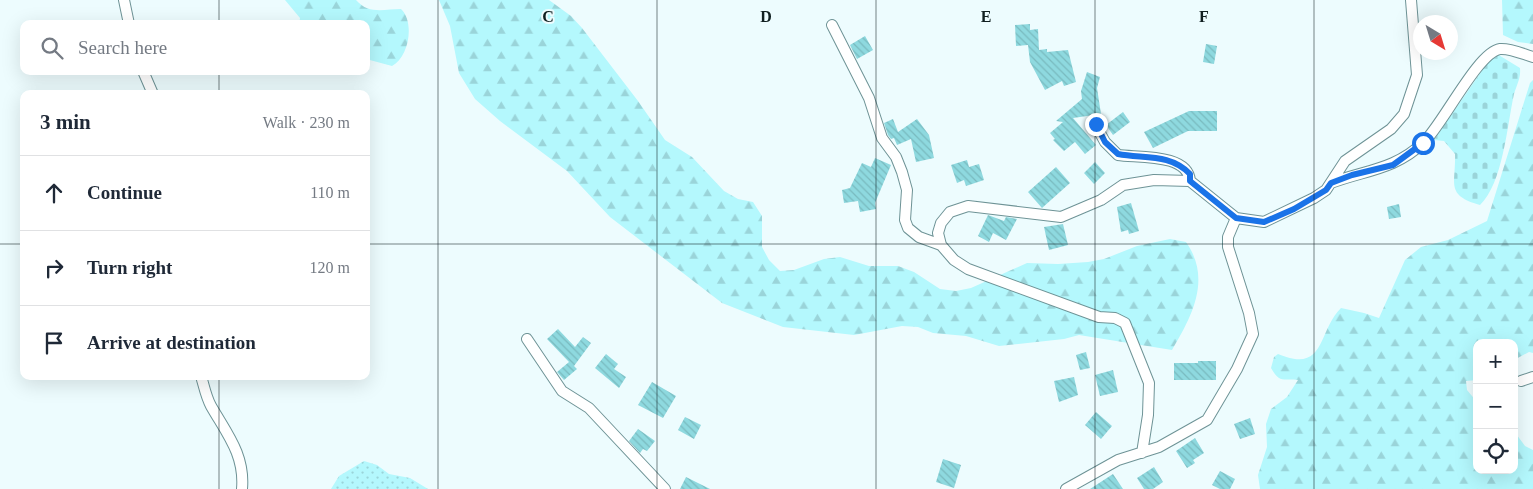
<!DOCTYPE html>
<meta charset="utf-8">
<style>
:root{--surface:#fff;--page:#f6f6f7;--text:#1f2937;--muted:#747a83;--line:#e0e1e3}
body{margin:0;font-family:Georgia,serif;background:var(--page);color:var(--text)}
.controls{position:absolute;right:15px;bottom:15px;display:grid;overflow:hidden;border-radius:10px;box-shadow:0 5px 20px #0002}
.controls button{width:45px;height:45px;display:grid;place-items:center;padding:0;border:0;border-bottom:1px solid var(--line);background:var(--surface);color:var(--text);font:25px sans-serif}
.compass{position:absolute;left:1413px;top:15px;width:45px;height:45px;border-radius:50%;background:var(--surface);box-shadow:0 5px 20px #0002;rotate:142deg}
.stop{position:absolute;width:15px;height:15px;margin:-11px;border:4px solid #1a73e8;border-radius:50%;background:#fff}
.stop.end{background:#1a73e8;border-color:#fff;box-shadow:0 1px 5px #0008}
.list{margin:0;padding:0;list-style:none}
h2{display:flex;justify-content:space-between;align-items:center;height:65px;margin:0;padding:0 20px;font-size:21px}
h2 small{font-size:16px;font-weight:400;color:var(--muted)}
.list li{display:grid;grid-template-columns:32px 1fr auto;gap:15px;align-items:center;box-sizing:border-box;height:75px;padding:0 20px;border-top:1px solid var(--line)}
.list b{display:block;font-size:19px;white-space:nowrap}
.list em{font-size:16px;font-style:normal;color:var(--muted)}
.icon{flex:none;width:28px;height:28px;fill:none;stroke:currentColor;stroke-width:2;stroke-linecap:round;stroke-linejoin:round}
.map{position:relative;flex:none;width:1533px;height:489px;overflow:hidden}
.search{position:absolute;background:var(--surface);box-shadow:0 5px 20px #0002;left:20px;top:20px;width:350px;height:55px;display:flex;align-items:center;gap:12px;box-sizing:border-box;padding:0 18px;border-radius:10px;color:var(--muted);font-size:19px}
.panel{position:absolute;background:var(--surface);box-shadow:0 5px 20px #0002;left:20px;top:90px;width:350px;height:290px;border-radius:10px}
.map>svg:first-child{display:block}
.grass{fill:url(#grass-dots)}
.forest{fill:url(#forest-firs)}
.cemetery{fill:url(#cemetery-stones)}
.building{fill:url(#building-back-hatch)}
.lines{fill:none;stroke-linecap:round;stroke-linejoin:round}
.minor-casing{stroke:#6e9396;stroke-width:12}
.minor{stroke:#fff;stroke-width:10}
.route{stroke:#1a73e8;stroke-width:6}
.grid{fill:none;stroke:#101f20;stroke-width:1;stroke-opacity:0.55}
.grid-label{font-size:16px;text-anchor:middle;font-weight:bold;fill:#101f20;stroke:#edfcfe;stroke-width:4;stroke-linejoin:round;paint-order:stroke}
</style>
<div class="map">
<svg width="1533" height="489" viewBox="0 0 1533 489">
<defs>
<pattern id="grass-dots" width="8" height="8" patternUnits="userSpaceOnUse" patternTransform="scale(1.25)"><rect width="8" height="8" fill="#b4f8fd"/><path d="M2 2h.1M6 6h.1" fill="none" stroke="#9ad4d9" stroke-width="1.8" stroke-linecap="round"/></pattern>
<pattern id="forest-firs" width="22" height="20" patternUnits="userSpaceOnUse" patternTransform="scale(1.25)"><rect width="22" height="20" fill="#b4f8fd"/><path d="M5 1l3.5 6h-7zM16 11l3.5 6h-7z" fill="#9ad4d9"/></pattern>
<pattern id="cemetery-stones" width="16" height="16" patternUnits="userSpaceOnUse" patternTransform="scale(1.25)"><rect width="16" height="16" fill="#b4f8fd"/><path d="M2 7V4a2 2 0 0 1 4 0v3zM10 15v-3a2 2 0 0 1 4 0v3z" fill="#9ad4d9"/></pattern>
<pattern id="building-back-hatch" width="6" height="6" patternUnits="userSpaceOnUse" patternTransform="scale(1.25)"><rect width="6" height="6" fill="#8ed9df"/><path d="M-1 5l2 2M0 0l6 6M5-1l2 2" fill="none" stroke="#79babf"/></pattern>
</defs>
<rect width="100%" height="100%" fill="#edfcfe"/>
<path class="grass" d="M364,461L377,465L389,474L410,478L428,489H331L339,476Z"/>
<path class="forest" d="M285,0H356C369,15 384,9 401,9C415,22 409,57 392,66L366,59V24H299L300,18Z
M439,0H549L571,16L582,28L638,101L665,140L692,157L724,191L738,199L753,202L762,216V247L769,260L780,271L794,270L824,259L840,257L869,266H898L914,272L940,289L956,291L971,288L1027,263L1058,264L1088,262L1104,259L1137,246L1170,239L1186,242C1212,279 1192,316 1172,350L1079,335L1064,339L999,346L966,336L933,333L918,327L902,326L854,335L783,327L722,303L610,217L567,171L500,121L475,99L459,73L450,26Z
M1502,0H1533V44L1518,42L1503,35Z
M1533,80V353L1529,352L1514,360V343H1477V380L1466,381L1467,390L1477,402V470H1514V431L1525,446L1533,450V489H1260L1258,475L1267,447L1266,424L1271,409L1287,397L1298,380C1283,378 1280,384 1271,368L1274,357L1278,354C1326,374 1317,332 1341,308L1364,313L1379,318L1405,260L1421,247L1448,240L1487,221L1530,83Z"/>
<path class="cemetery" d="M1497,54L1520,68C1521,78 1517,84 1514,94C1507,126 1503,183 1480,205C1445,195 1456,184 1455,154L1444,141L1434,140L1492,56Z"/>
<path class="building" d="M1030,24V30L1038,29L1039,50L1047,49V52L1068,50L1076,82L1064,86L1062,81L1045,90L1030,62L1028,45L1016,46L1015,25Z
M865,36L873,50L857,59L850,45Z
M1206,44L1217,46L1214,64L1203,62Z
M1087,72L1100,77L1097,88L1101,114L1073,118L1096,145L1085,154L1075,142L1064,151L1053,140L1055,139L1050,133L1063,122L1056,121L1082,99L1081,91Z
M1189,111H1217V131H1188L1153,148L1144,132Z
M1123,112L1130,122L1113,135L1106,125Z
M893,119L898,132L917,119L929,135L934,158L916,162L911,139L897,145L894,138L891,139L888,135L884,123Z
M875,158L891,165L875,203L876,209L860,212L858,201L844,203L842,190L850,188L862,163L871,167Z
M967,160L969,167L979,164L984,180L966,186L964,180L957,183L951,165Z
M1095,162L1105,173L1094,184L1084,173Z
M1056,167L1070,183L1042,208L1028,192Z
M1131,203L1139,231L1129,234L1128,230L1121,232L1117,207Z
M1399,204L1401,217L1389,219L1387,207Z
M988,215L1004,221L1006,217L1017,219L1006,240L993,233L989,242L978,236Z
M1063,224L1068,245L1049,250L1044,227Z
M558,329L575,347L583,337L591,343L574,366L577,369L564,380L557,372L569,362L547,339Z
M1086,352L1090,368L1080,370L1076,355Z
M606,354L618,364L614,369L626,377L619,388L595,368Z
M1198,361H1216V380H1174V363H1198Z
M1113,370L1118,392L1100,396L1095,375Z
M1074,377L1078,395L1059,402L1054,381Z
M652,382L676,396L663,418L638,405Z
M1096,412L1112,426L1101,439L1085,425Z
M685,417L701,425L694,439L678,430Z
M1250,418L1255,434L1240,439L1234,424Z
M638,429L655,441L647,451L643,449L640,453L629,441Z
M1195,438L1204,453L1193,460L1195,463L1187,468L1176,451Z
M943,459L961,465L954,488L936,482Z
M1154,467L1163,482L1153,489H1144L1137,478Z
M1220,471L1235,479L1230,489H1220L1212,485Z
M1113,474L1123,489H1090Z
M686,477L710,489H680Z"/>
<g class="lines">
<defs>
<path id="minor" d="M124,0L129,24
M832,25L869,98L882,138L896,157L902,172L907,190L905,220L908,228L919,237L941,245
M143,71L153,94
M1093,120L1105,142L1118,155C1137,158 1188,153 1190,181
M1331,183C1365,170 1395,170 1424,142C1443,124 1478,52 1500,49C1510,48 1523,54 1533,57
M527,339L562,391L589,408L665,489
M201,376C204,386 206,397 211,406C227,434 245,455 242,489
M1521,381L1533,377
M1142,453L1148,415L1149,383L1125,323L1115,318L1099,317L968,269L954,260L941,245L938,233L941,223L950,212L968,206L1061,217L1101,200L1123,185L1154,180L1190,181L1236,218L1264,222L1314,198L1326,190L1345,161L1391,129L1404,114L1417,75L1411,0
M1066,489L1118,460L1159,447L1207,420L1237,369L1253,334L1249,313L1228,247V237L1236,218"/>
</defs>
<use href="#minor" class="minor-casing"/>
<use href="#minor" class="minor"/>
</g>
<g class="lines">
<path class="route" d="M1096,124L1105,142L1118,154C1143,159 1170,153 1190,174V181L1236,218L1264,222L1294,209L1326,190L1331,183L1352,175L1393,165L1423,143"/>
</g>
<path class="grid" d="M219,0V24M438,0V489M657,0V489M876,0V489M1095,0V489M1314,0V489M219,71V94M0,244H24M366,244H1533M219,376V489"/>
<g class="grid-label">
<text x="548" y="22">C</text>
<text x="766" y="22">D</text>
<text x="986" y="22">E</text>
<text x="1204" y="22">F</text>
</g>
</svg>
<div class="controls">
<button>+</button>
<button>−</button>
<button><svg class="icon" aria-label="locate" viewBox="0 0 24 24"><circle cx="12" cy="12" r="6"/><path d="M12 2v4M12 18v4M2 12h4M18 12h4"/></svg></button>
</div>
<svg class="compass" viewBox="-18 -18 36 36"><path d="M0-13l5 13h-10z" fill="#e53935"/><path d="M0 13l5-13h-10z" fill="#747a83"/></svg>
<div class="stop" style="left:1423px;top:143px"></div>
<div class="stop end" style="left:1096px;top:124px"></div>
<div class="search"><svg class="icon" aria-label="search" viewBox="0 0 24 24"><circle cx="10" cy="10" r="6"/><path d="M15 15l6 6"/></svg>Search here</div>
<section class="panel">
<h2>3 min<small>Walk · 230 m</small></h2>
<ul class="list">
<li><svg class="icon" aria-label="ahead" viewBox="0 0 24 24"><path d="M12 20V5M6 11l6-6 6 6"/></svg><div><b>Continue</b></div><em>110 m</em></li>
<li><svg class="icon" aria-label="right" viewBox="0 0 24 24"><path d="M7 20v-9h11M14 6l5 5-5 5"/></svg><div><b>Turn right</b></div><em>120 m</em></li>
<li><svg class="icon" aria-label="arrive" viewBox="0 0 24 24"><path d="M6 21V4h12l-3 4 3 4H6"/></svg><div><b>Arrive at destination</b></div></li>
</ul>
</section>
</div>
